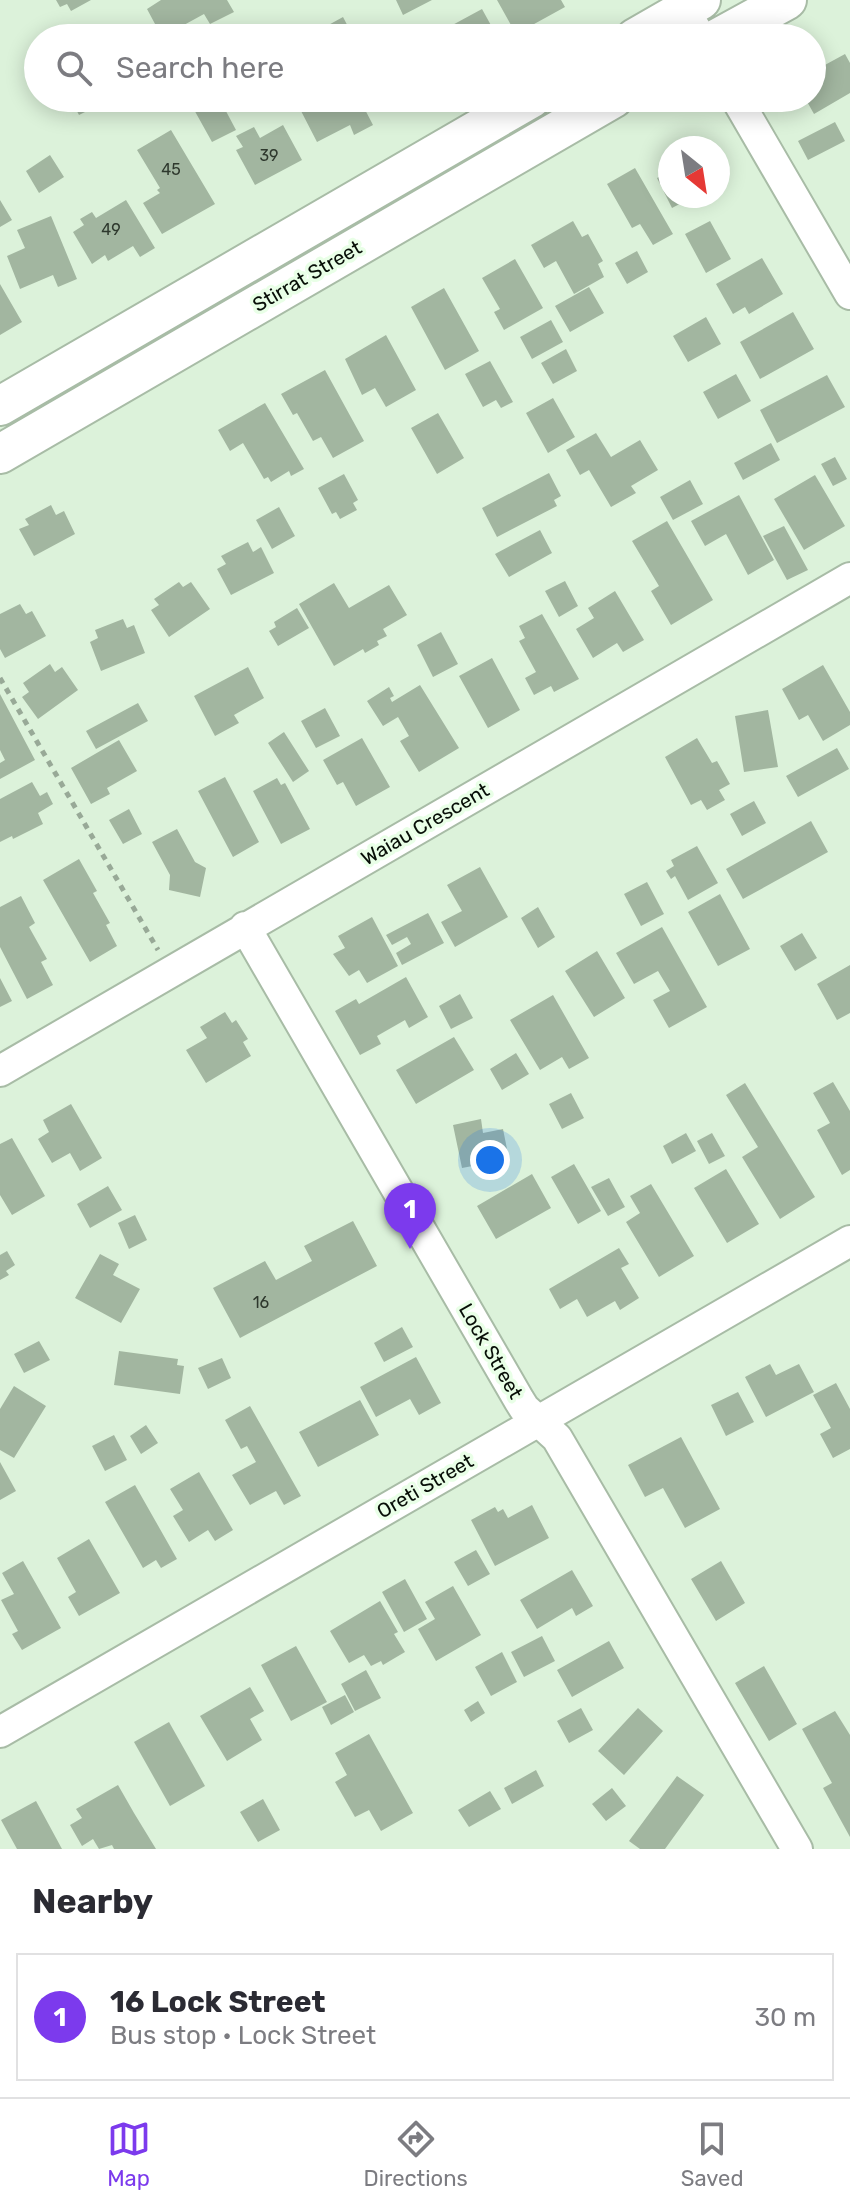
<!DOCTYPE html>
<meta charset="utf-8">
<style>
:root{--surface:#fff;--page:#f2f2f3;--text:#2b2b33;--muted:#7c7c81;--line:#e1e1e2;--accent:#7c3aed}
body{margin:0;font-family:Rubik,sans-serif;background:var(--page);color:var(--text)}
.compass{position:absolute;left:658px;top:136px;width:72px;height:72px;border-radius:50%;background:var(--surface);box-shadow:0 4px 20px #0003;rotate:150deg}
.you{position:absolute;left:490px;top:1160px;width:28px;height:28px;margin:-20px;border:6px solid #fff;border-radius:50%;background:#1a73e8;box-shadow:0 0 0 12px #1a73e833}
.badge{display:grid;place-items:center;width:52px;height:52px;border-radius:50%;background:var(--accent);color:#fff;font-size:26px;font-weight:700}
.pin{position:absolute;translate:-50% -66px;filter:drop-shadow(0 2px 4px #0008)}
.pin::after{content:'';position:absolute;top:42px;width:28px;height:24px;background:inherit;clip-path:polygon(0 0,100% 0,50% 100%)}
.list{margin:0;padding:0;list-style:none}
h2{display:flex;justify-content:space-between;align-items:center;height:104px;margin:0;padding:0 32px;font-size:34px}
h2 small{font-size:26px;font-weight:400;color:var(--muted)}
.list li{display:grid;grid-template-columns:52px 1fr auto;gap:24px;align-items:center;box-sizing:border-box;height:128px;margin:0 16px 16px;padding:0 16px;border:2px solid var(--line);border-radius:0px}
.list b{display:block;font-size:30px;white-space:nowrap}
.list p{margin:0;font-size:26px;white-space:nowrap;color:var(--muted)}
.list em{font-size:26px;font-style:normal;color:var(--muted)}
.icon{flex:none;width:44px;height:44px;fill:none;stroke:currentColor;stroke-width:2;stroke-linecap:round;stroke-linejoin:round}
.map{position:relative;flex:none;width:850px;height:1849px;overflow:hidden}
.search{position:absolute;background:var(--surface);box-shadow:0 4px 20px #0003;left:24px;right:24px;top:24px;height:88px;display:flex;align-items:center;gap:20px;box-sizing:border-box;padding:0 28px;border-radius:44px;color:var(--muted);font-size:30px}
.sheet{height:248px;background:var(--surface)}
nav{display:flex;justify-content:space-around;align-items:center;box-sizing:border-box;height:112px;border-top:2px solid var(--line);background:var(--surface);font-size:22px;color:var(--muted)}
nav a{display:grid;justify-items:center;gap:4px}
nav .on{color:var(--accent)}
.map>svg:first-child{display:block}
.building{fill:#a2b6a0}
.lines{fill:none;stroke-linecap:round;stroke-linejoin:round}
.minor-casing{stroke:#a8bca6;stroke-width:34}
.tertiary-casing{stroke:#a8bca6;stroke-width:42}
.path{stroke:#98a997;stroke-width:5;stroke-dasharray:6 6;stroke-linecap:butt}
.minor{stroke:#fff;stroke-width:30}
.tertiary{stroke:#fff;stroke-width:38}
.labels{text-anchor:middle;stroke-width:7;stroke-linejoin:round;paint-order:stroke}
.number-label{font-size:16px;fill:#2e382d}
.street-label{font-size:20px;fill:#070e07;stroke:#e9ffe7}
</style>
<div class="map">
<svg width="850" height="1849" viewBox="0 0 850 1849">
<rect width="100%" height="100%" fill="#dcf2da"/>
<path class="building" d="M56,0H91L71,11L67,4L60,7Z
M161,0H227L234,12L210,24L204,14L162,37L147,9Z
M396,0H432L403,15Z
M497,0H561L565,7L516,34Z
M482,9L498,38H435L434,35Z
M343,17L354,38H328L323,28Z
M399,26L406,38H377Z
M845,54L850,63V93L814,114L805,98H812V72Z
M70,98H100L103,103L79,115Z
M208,98H219L236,130L212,142L192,106Z
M322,98H359L373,125L354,135L350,125L317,142L300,109Z
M835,122L845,141L808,160L798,141Z
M283,125L302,160L255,185L236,150L243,147L236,136L254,127L260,138Z
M171,130L215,204L162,234L143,203L160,193L157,190L160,188L137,150Z
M50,155L64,177L39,193L26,171Z
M635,168L673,234L653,245L640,224L632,228L607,184Z
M670,171V196H695L672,208L657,178Z
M0,200L12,220L0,227Z
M126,200L155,248L140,257L133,246L108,261L105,255L92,264L73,232L84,225L80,219L92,212L96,218Z
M51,216L77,279L58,287L53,275L20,289L7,256L25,248L17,230Z
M573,221L582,237L588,234L603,261L598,264L604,277L574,294L556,261L544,268L531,245Z
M710,221L731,259L706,273L685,234Z
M637,251L648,272L627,284L615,263Z
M762,258L783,294L749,314L745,307L733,314L716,284Z
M515,259L543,308L504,330L494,312L500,309L482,278Z
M0,284L22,322L0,335Z
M589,287L604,313L570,332L555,306Z
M444,288L479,351L445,370L411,307Z
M793,312L814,349L760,379L740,342Z
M706,317L721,344L688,362L673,336Z
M551,320L563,342L532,359L520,337Z
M386,335L416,390L386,407L375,388L362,395L345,359Z
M566,349L577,371L553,384L541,363Z
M490,361L513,402L501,408L496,400L483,407L465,374Z
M325,370L364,441L333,458L321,437L313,441L297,413L293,415L281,394Z
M736,374L751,401L718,419L703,392Z
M827,375L845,407L777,443L760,410Z
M553,398L575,437L548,453L526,413Z
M265,403L304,469L291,476L289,471L271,482L268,477L264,479L243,443L230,451L218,430Z
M438,413L464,458L437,474L411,428Z
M596,433L611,457L640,440L658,470L631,486L636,493L611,507L589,470L580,475L566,450Z
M771,443L780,460L743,480L734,463Z
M835,457L847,479L833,486L821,464Z
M549,473L561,496L554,500L557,506L497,537L482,508Z
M344,474L358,500L353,503L357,510L340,519L336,512L332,514L318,488Z
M815,475L845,526L804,550L774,499Z
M690,480L703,504L673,520L660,497Z
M739,495L774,560L748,575L726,534L705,546L691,521Z
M51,505L56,515L64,511L75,534L34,556L19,529L29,525L25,519Z
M279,507L295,536L272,549L256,520Z
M667,521L713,600L671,625L651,591L659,586L632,541Z
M784,526L808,570L787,580L763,536Z
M540,530L552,553L509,577L495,554Z
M248,542L253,552L261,547L274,573L231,595L217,569L226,564L221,556Z
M565,581L578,606L559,617L545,591Z
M179,582L183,587L191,582L210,609L169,637L151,610L159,605L154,599Z
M334,583L349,608L389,585L407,615L383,629L387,636L377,641L379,645L365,653L363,649L334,666L299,604Z
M615,591L644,640L623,652L617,643L593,658L576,629L594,618L588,608Z
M20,604L26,614L32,611L46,636L5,658L0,649V614Z
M297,608L309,628L278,646L269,631L276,627L274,622Z
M542,614L579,679L554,692L551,686L534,695L525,678L536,672L519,641L525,638L519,626Z
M123,619L127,628L134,625L145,653L101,671L90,642L98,638L95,630Z
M441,632L458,664L433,677L417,645Z
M492,658L520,710L488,728L459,676Z
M50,664L55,672L62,667L78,690L38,719L22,697L29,692L23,683Z
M823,665L850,712V725L823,741L808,715L799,720L782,689Z
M248,667L264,698L234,715L239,723L215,736L194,696Z
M420,685L459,748L419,772L400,741L409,736L398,717L383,726L367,701L389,687L394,696L390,698L392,702Z
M0,694L35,760L0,779V763L5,760L0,750Z
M138,703L148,721L96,749L86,731Z
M325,708L340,736L316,748L301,721Z
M768,710L778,767L744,772L735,716Z
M284,732L309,771L293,782L268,743Z
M362,738L390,787L356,806L343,782L337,785L323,760Z
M697,738L712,763L717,761L730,784L719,790L725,800L707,810L701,800L691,805L665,757Z
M119,740L137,771L107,788L110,794L91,804L71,768Z
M837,748L849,769L798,797L786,776Z
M225,777L259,842L233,857L198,791Z
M277,778L281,785L285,783L310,829L281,844L253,791Z
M32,782L40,796L47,792L53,804L38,813L43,824L13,839L12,836L0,842V799Z
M754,801L766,823L742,836L730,814Z
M129,809L142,834L123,844L109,820Z
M811,821L828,852L743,899L726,869Z
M177,829L195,862L206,868L200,897L169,890L170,875L152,842Z
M697,846L718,883L688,900L675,876L671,879L666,871L674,866L671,860Z
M79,859L97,891L93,893L110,923L106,925L117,946L90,962L43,880Z
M480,867L508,917L455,947L441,922L462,911L447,885Z
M647,882L664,914L641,926L624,894Z
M720,894L750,949L718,966L688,912Z
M21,896L35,923L29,927L47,959L41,962L53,985L27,999L0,947V907Z
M538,907L555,937L538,948L521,918Z
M428,913L444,943L402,965L396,953L411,944L407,937L392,945L386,935Z
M372,917L398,966L367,983L359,970L349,976L333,954L345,948L338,936Z
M662,927L707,1007L669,1028L653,1000L670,991L658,971L634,984L616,953Z
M802,933L817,958L795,971L780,946Z
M597,951L625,998L594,1017L565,971Z
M850,965V1013L837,1020L817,984Z
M406,977L428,1017L409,1028L405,1020L377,1036L381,1044L360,1055L335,1011L356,999L359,1004Z
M0,978L12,1001L0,1007Z
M460,994L473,1018L451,1029L439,1006Z
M553,995L589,1058L569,1069L562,1057L540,1070L510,1020Z
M225,1012L232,1023L236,1020L248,1039L243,1042L251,1056L206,1083L186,1050L207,1038L200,1027Z
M454,1037L474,1070L416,1104L396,1070Z
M516,1053L529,1074L502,1090L490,1069Z
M833,1082L850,1111V1170L842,1175L817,1130L830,1123L813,1093Z
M745,1083L815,1197L780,1219L742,1157L758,1147L726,1095Z
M571,1093L584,1118L562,1129L549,1104Z
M71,1104L102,1158L80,1171L70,1153L52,1163L38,1139L49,1132L43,1120Z
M481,1119L483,1133L503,1129L509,1159L462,1168L453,1125Z
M686,1133L696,1151L672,1164L663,1146Z
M712,1133L725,1156L709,1164L697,1141Z
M12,1138L45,1196L12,1215L0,1195V1144Z
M574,1164L601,1211L578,1224L551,1177Z
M726,1169L759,1224L727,1243L694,1188Z
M532,1174L551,1208L496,1239L477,1206Z
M609,1178L625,1207L608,1216L591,1187Z
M651,1184L694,1256L659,1277L626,1222L640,1213L630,1196Z
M108,1186L122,1210L90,1228L77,1204Z
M135,1215L147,1240L129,1249L118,1223Z
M353,1221L377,1266L240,1338L213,1288L265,1261L276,1280L312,1261L304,1246Z
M619,1248L629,1264L621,1268L639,1298L620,1310L615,1301L587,1317L577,1299L560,1309L549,1289Z
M7,1251L15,1265L6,1271L9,1275L0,1280V1255Z
M100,1254L119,1264L113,1275L140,1289L121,1323L75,1298Z
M402,1327L413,1347L384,1362L374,1343Z
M39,1341L50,1360L24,1373L14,1354Z
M119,1351L178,1359L177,1365L184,1366L180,1394L114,1385Z
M416,1357L441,1403L419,1415L410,1399L376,1417L360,1387Z
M222,1358L231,1378L208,1389L198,1368Z
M770,1364L776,1375L799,1364L814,1392L766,1417L745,1377Z
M836,1383L850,1409V1449L833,1458L820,1434L831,1428L813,1395Z
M14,1386L46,1406L14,1458L0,1450V1409Z
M738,1392L754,1422L726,1436L711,1405Z
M360,1400L379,1435L318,1467L299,1432Z
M250,1406L301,1496L284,1505L276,1491L250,1505L232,1475L256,1462L247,1446L241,1449L225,1420Z
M146,1425L158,1443L141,1454L130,1436Z
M114,1435L127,1460L105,1471L92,1446Z
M681,1437L720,1509L685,1528L663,1488L645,1497L628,1465Z
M0,1462L16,1491L0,1500Z
M199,1472L233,1530L215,1541L208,1530L189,1542L173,1516L183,1510L170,1489Z
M135,1485L177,1559L161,1568L156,1560L143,1568L105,1502Z
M532,1505L549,1538L495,1566L471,1520L495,1507L498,1512L503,1509L508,1518Z
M89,1539L120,1593L79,1616L68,1597L76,1592L57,1558Z
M476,1550L490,1574L468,1586L454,1562Z
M23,1561L61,1628L22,1650L12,1634L18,1631L1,1600L14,1594L2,1573Z
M721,1561L745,1603L716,1621L691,1579Z
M572,1570L593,1606L576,1616L572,1608L537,1629L520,1600Z
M405,1579L427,1619L404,1632L382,1592Z
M453,1586L481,1635L436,1661L418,1629L435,1619L425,1602Z
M380,1601L398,1632L394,1634L405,1652L383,1665L381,1661L371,1666L364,1655L349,1663L330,1631Z
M542,1636L555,1661L524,1677L511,1652Z
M609,1641L624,1668L572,1697L557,1670Z
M296,1646L327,1702L291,1721L261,1665Z
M502,1652L517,1682L491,1696L475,1667Z
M764,1666L797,1724L769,1741L735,1683Z
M366,1670L381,1698L355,1711L341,1684Z
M250,1687L264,1711L250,1719L262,1740L227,1761L200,1716Z
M345,1695L354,1712L331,1725L322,1707Z
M478,1701L485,1713L471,1722L464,1710Z
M581,1708L593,1730L569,1743L557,1721Z
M638,1708L663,1731L624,1775L598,1751Z
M835,1711L850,1735V1837L823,1788L832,1783L802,1729Z
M169,1722L205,1786L170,1806L134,1742Z
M369,1734L413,1813L381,1831L369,1810L355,1817L335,1782L347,1775L335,1753Z
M536,1770L544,1786L512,1804L504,1788Z
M677,1776L704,1795L665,1849H640L629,1841Z
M118,1785L134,1813L156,1849H114L112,1845L99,1849L93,1839L82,1846L70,1825L82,1818L76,1809Z
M612,1788L626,1806L606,1821L592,1804Z
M490,1791L501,1809L469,1827L458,1810Z
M263,1799L280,1830L258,1842L240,1812Z
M36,1801L62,1849H17L1,1820Z"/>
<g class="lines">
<defs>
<path id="minor" d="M684,10L701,38
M736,98L850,294
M245,927L519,1400L524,1408L557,1438L797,1849
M0,1071L850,578
M0,1732L850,1241"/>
<path id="tertiary" d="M635,38L701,0
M718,38L787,0
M0,406L532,98
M0,454L614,98"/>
</defs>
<use href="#minor" class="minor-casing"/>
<use href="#tertiary" class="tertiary-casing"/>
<path class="path" d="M0,678L158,950"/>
<use href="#minor" class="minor"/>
<use href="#tertiary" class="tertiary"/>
</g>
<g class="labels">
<g class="number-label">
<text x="269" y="161">39</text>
<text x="171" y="175">45</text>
<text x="111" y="235">49</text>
<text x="261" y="1308">16</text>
</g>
<g class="street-label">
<text transform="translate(307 276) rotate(-30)" y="7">Stirrat Street</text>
<text transform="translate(425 824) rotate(-30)" y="7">Waiau Crescent</text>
<text transform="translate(491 1351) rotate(60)" y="7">Lock Street</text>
<text transform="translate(425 1486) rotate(-30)" y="7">Oreti Street</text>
</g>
</g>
</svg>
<svg class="compass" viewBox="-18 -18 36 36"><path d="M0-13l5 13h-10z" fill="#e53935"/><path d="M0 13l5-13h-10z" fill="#7c7c81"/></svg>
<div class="you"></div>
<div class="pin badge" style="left:410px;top:1249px">1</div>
<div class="search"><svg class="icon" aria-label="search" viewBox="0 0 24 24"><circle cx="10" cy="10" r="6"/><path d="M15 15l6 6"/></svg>Search here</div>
</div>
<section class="sheet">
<h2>Nearby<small></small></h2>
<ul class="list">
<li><span class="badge">1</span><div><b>16 Lock Street</b><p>Bus stop · Lock Street</p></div><em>30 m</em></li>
</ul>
</section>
<nav>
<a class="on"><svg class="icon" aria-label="map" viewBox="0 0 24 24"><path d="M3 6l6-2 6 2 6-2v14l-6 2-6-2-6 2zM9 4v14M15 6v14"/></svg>Map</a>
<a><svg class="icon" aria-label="directions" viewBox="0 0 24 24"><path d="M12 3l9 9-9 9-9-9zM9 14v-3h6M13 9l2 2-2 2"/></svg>Directions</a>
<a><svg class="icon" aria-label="saved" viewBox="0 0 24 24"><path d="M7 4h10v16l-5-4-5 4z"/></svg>Saved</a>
</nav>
